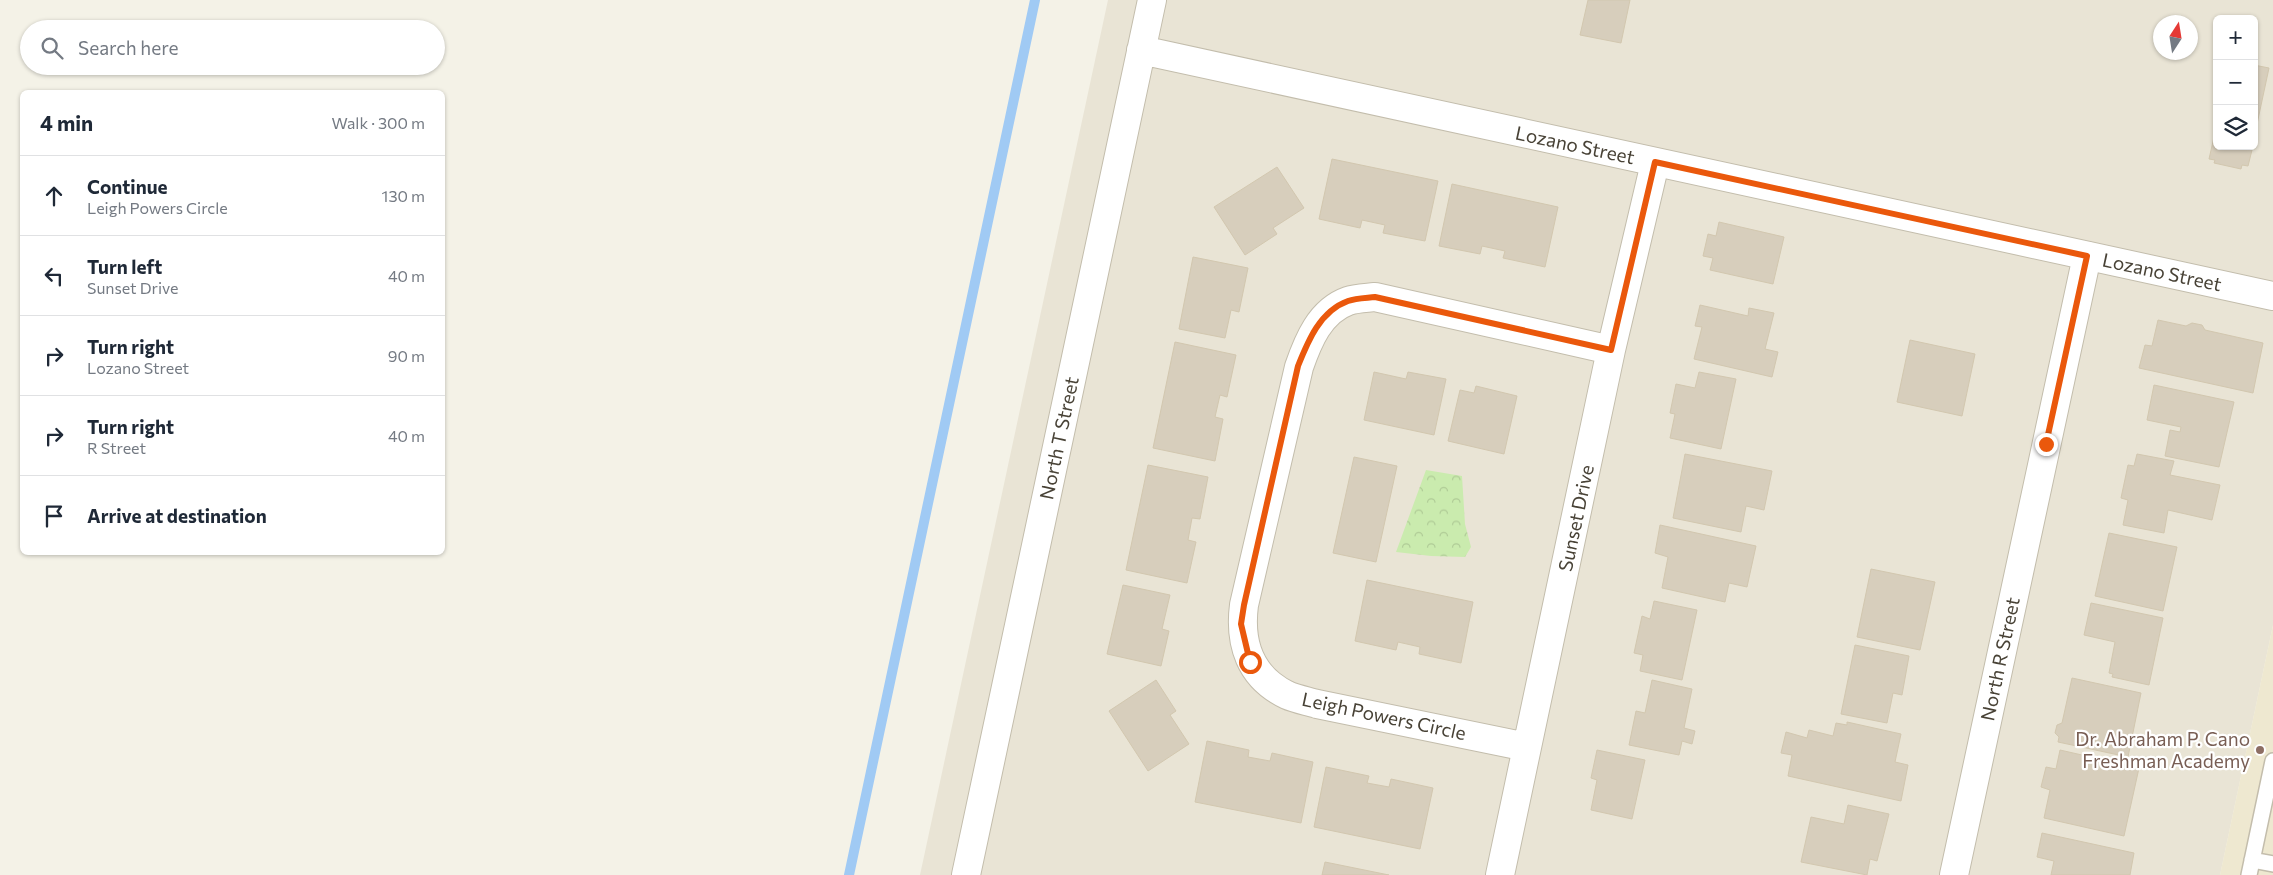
<!DOCTYPE html>
<meta charset="utf-8">
<style>
:root{--surface:#fff;--page:#f6f6f7;--text:#1f2937;--muted:#747a83;--line:#e0e1e3}
body{margin:0;font-family:Commissioner,sans-serif;background:var(--page);color:var(--text)}
.controls{position:absolute;right:15px;top:15px;display:grid;overflow:hidden;border-radius:8px;box-shadow:0 1px 4px #0004}
.controls button{width:45px;height:45px;display:grid;place-items:center;padding:0;border:0;border-bottom:1px solid var(--line);background:var(--surface);color:var(--text);font:25px sans-serif}
.compass{position:absolute;left:2153px;top:15px;width:45px;height:45px;border-radius:50%;background:var(--surface);box-shadow:0 1px 4px #0004;rotate:12deg}
.stop{position:absolute;width:15px;height:15px;margin:-11px;border:4px solid #ea580c;border-radius:50%;background:#fff}
.stop.end{background:#ea580c;border-color:#fff;box-shadow:0 1px 5px #0008}
.list{margin:0;padding:0;list-style:none}
h2{display:flex;justify-content:space-between;align-items:center;height:65px;margin:0;padding:0 20px;font-size:21px}
h2 small{font-size:16px;font-weight:400;color:var(--muted)}
.list li{display:grid;grid-template-columns:32px 1fr auto;gap:15px;align-items:center;box-sizing:border-box;height:80px;padding:0 20px;border-top:1px solid var(--line)}
.list b{display:block;font-size:19px;white-space:nowrap}
.list p{margin:0;font-size:16px;white-space:nowrap;color:var(--muted)}
.list em{font-size:16px;font-style:normal;color:var(--muted)}
.icon{flex:none;width:28px;height:28px;fill:none;stroke:currentColor;stroke-width:2;stroke-linecap:round;stroke-linejoin:round}
.map{position:relative;flex:none;width:2273px;height:875px;overflow:hidden}
.search{position:absolute;background:var(--surface);box-shadow:0 1px 4px #0004;left:20px;top:20px;width:425px;height:55px;display:flex;align-items:center;gap:12px;box-sizing:border-box;padding:0 18px;border-radius:28px;color:var(--muted);font-size:19px}
.panel{position:absolute;background:var(--surface);box-shadow:0 1px 4px #0004;left:20px;top:90px;width:425px;height:465px;border-radius:8px}
.map>svg:first-child{display:block}
.residential{fill:#e9e4d5;fill-rule:evenodd}
.education{fill:#eee8d0}
.park{fill:url(#park-crowns)}
.lines{fill:none;stroke-linecap:round;stroke-linejoin:round}
.stream{stroke:#a0caf4;stroke-width:10}
.building{fill:#d7cebc;stroke:#d2c7af}
.service-casing{stroke:#c3bdac;stroke-width:18}
.minor-casing{stroke:#c3bdac;stroke-width:30}
.tertiary-casing{stroke:#c3bdac;stroke-width:30}
.service{stroke:#fff;stroke-width:15}
.minor{stroke:#fff;stroke-width:28}
.tertiary{stroke:#fff;stroke-width:28}
.route{stroke:#ea580c;stroke-width:6}
.education-dot{fill:#8d6e63;stroke:#fff;stroke-width:2}
.labels{text-anchor:middle;stroke-width:4.5;stroke-linejoin:round;paint-order:stroke}
.street-label{font-size:19px;fill:#484236;stroke:#fff}
.education-label{font-size:19px;fill:#785e54;stroke:#fff;text-anchor:end}
</style>
<div class="map">
<svg width="2273" height="875" viewBox="0 0 2273 875">
<defs>
<pattern id="park-crowns" width="20" height="18" patternUnits="userSpaceOnUse" patternTransform="scale(1.25)"><rect width="20" height="18" fill="#caebae"/><path d="M2 6a3 3 0 1 1 6 0M12 15a3 3 0 1 1 6 0" fill="none" stroke="#afcb96"/></pattern>
</defs>
<rect width="100%" height="100%" fill="#f4f2e7"/>
<path class="residential" d="M1108,0H2273V625L2220,875H920ZM2217,19H2254V146H2217ZM2160,22H2190V52H2160Z"/>
<path class="education" d="M2273,625V875H2220Z"/>
<path class="park" d="M1426,470L1462,476L1465,524L1471,547L1465,557L1431,556L1396,552Z"/>
<g class="lines">
<path class="stream" d="M849,875L1035,0"/>
</g>
<path class="building" d="M1588,0H1630L1621,43L1580,35Z
M2254,65L2269,68L2254,138Z
M2217,124V146H2253L2248,166L2242,165L2241,169L2214,163L2215,160L2209,159Z
M1332,159L1438,181L1425,241L1383,233L1385,225L1362,220L1360,228L1319,219Z
M1277,167L1304,208L1273,228L1277,234L1245,255L1214,207Z
M1452,184L1558,207L1545,267L1503,258L1505,251L1482,246L1480,254L1439,246Z
M1719,222L1784,237L1773,284L1710,270L1713,258L1703,256L1708,234L1716,236Z
M1193,257L1248,268L1239,312L1231,310L1225,338L1179,329Z
M1700,305L1748,316L1749,308L1774,313L1765,349L1778,352L1772,377L1694,359L1702,327L1695,326Z
M2158,320L2186,326L2192,323L2202,325L2205,330L2263,343L2253,393L2139,368L2145,345L2152,346Z
M1910,340L1975,354L1962,416L1897,402Z
M1175,342L1236,355L1227,397L1220,395L1215,417L1223,419L1215,461L1153,448Z
M1374,372L1406,379L1408,372L1446,379L1434,435L1364,420Z
M1699,372L1736,379L1721,449L1670,438L1675,414L1670,413L1676,384L1695,388Z
M2154,385L2234,402L2219,467L2165,456L2170,430L2180,432L2181,427L2147,420Z
M1476,386L1517,396L1504,454L1448,441L1460,390L1474,393Z
M1685,454L1772,471L1764,510L1746,506L1741,532L1673,518Z
M2137,454L2174,461L2170,475L2220,485L2212,520L2168,510L2164,533L2123,525L2128,500L2121,498L2128,465L2134,466Z
M1354,457L1397,466L1376,562L1333,553Z
M1148,465L1208,477L1200,519L1192,518L1188,540L1196,542L1187,583L1126,570Z
M1660,525L1756,546L1747,587L1729,583L1725,602L1662,588L1668,557L1655,553Z
M2109,533L2177,547L2163,611L2095,596Z
M1871,569L1935,582L1920,650L1857,637Z
M1367,580L1473,602L1461,663L1419,654L1420,647L1398,642L1396,650L1355,641Z
M1123,585L1170,595L1162,629L1169,631L1161,666L1107,654Z
M1654,601L1697,610L1682,680L1640,671L1643,655L1634,653L1642,616L1650,619Z
M2091,603L2163,618L2149,685L2112,677L2113,674L2109,673L2115,642L2084,635Z
M1855,645L1909,656L1902,695L1893,693L1887,723L1841,714Z
M2072,678L2141,693L2128,757L2058,742L2059,737L2055,733L2057,725L2062,723Z
M1156,680L1176,711L1170,715L1189,744L1148,771L1109,711Z
M1652,680L1692,689L1684,728L1695,731L1692,744L1682,741L1679,755L1629,745L1636,711L1645,713Z
M1847,722L1901,734L1895,762L1908,765L1901,801L1788,776L1792,755L1781,753L1786,732L1807,738L1809,730L1833,736L1836,723L1847,725Z
M1207,741L1249,750L1248,757L1270,761L1272,753L1313,762L1301,823L1195,802Z
M1597,750L1645,760L1632,819L1591,810L1597,780L1591,778Z
M2060,750L2139,768L2124,836L2044,818L2050,790L2041,787L2046,767L2056,769Z
M1326,767L1369,776L1367,783L1389,787L1391,779L1433,788L1420,849L1314,827Z
M1848,805L1889,814L1877,861L1870,859L1867,875L1801,862L1811,817L1844,824Z
M2042,833L2134,853L2130,875H2051L2054,861L2037,857Z
M1325,862L1389,875H1322Z"/>
<g class="lines">
<defs>
<path id="service" d="M2252,860L2273,864
M2249,875L2273,761"/>
<path id="minor" d="M1527,747L1317,704C1307,701 1296,699 1287,695C1250,677 1239,644 1244,605L1299,367C1308,341 1320,311 1348,301C1356,298 1367,298 1375,297L1611,350
M1500,875L1611,350L1655,163
M1954,875L2087,256"/>
<path id="tertiary" d="M1141,50L2273,296
M966,875L1152,0"/>
</defs>
<use href="#service" class="service-casing"/>
<use href="#minor" class="minor-casing"/>
<use href="#tertiary" class="tertiary-casing"/>
<use href="#service" class="service"/>
<use href="#minor" class="minor"/>
<use href="#tertiary" class="tertiary"/>
</g>
<g class="lines">
<path class="route" d="M1250,662L1241,624L1244,605L1298,366C1308,341 1320,311 1348,301C1356,298 1367,298 1375,297L1611,350L1655,162L2087,256L2046,444"/>
</g>
<circle class="education-dot" cx="2260" cy="750" r="5"/>
<g class="labels">
<g class="street-label">
<text transform="translate(1575 145) rotate(12)" y="7">Lozano Street</text>
<text transform="translate(2162 272) rotate(12)" y="7">Lozano Street</text>
<text transform="translate(1059 438) rotate(-78)" y="7">North T Street</text>
<text transform="translate(1576 518) rotate(-78)" y="7">Sunset Drive</text>
<text transform="translate(2000 659) rotate(-78)" y="7">North R Street</text>
<text transform="translate(1384 716) rotate(12)" y="7">Leigh Powers Circle</text>
</g>
<g class="education-label">
<text x="2250" y="746">Dr. Abraham P. Cano<tspan x="2250" dy="22">Freshman Academy</tspan></text>
</g>
</g>
</svg>
<div class="controls">
<button>+</button>
<button>−</button>
<button><svg class="icon" aria-label="layers" viewBox="0 0 24 24"><path d="M12 4l9 5-9 5-9-5zM3 14l9 5 9-5"/></svg></button>
</div>
<svg class="compass" viewBox="-18 -18 36 36"><path d="M0-13l5 13h-10z" fill="#e53935"/><path d="M0 13l5-13h-10z" fill="#747a83"/></svg>
<div class="stop" style="left:1250px;top:662px"></div>
<div class="stop end" style="left:2046px;top:444px"></div>
<div class="search"><svg class="icon" aria-label="search" viewBox="0 0 24 24"><circle cx="10" cy="10" r="6"/><path d="M15 15l6 6"/></svg>Search here</div>
<section class="panel">
<h2>4 min<small>Walk · 300 m</small></h2>
<ul class="list">
<li><svg class="icon" aria-label="ahead" viewBox="0 0 24 24"><path d="M12 20V5M6 11l6-6 6 6"/></svg><div><b>Continue</b><p>Leigh Powers Circle</p></div><em>130 m</em></li>
<li><svg class="icon" aria-label="left" viewBox="0 0 24 24"><path d="M17 20v-9H6M10 6l-5 5 5 5"/></svg><div><b>Turn left</b><p>Sunset Drive</p></div><em>40 m</em></li>
<li><svg class="icon" aria-label="right" viewBox="0 0 24 24"><path d="M7 20v-9h11M14 6l5 5-5 5"/></svg><div><b>Turn right</b><p>Lozano Street</p></div><em>90 m</em></li>
<li><svg class="icon" aria-label="right" viewBox="0 0 24 24"><path d="M7 20v-9h11M14 6l5 5-5 5"/></svg><div><b>Turn right</b><p>R Street</p></div><em>40 m</em></li>
<li><svg class="icon" aria-label="arrive" viewBox="0 0 24 24"><path d="M6 21V4h12l-3 4 3 4H6"/></svg><div><b>Arrive at destination</b></div></li>
</ul>
</section>
</div>
